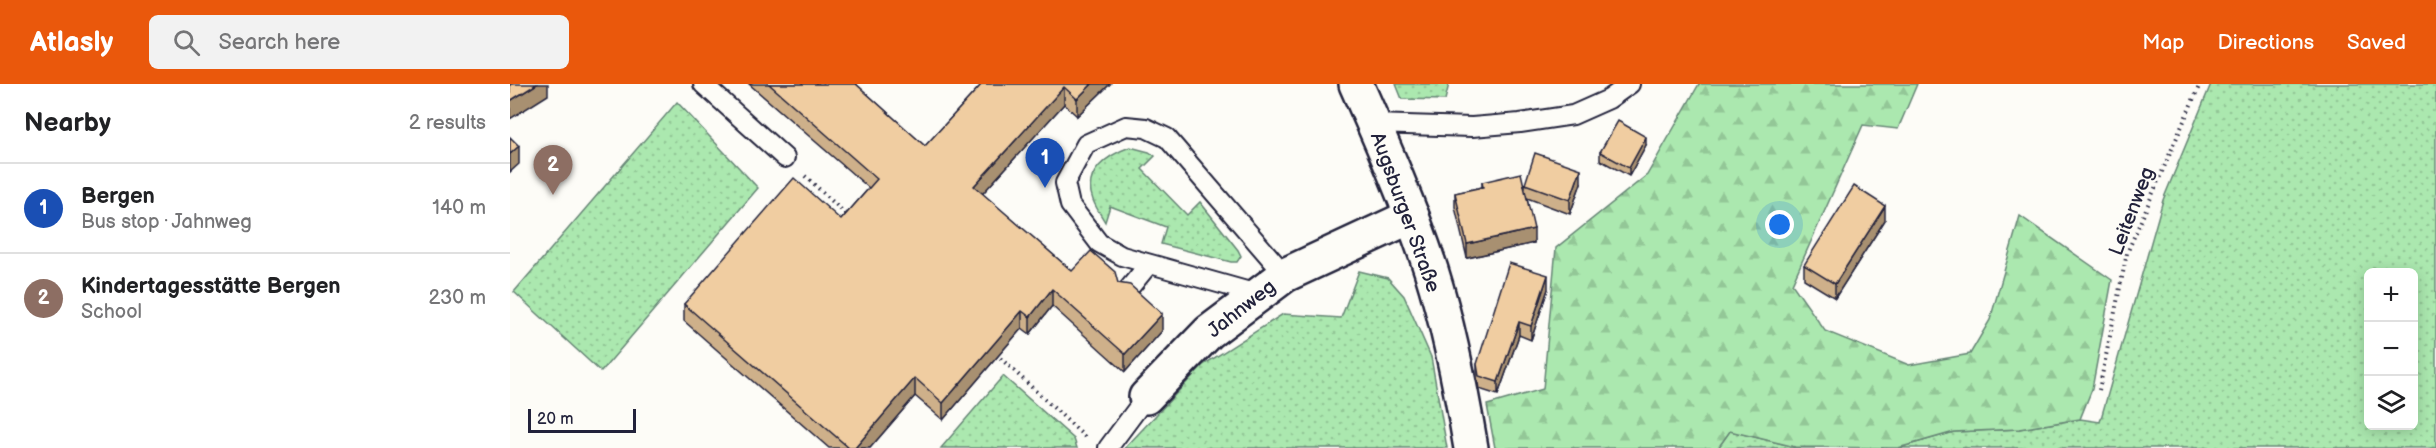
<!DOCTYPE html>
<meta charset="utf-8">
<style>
:root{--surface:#fff;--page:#f2f2f2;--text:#202124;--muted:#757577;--line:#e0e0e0;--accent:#ea580c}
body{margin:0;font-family:"Balsamiq Sans",sans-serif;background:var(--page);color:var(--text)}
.controls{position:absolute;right:18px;bottom:18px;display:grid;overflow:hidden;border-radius:9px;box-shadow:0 3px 15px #0003}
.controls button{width:54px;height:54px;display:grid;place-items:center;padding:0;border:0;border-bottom:2px solid var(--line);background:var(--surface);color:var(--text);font:30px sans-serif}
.scale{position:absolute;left:18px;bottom:15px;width:108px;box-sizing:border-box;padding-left:6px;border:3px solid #22223b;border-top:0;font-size:16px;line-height:21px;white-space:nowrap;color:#22223b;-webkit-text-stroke:4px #fdfcf7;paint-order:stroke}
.you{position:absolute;left:1270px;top:141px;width:21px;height:21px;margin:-15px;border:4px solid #fff;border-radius:50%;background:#1a73e8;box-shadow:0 0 0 9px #1a73e833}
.badge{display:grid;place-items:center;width:39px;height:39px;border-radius:50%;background:var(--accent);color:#fff;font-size:20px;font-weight:700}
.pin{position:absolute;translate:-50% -50px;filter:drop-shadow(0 2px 3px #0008)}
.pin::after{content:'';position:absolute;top:32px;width:21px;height:18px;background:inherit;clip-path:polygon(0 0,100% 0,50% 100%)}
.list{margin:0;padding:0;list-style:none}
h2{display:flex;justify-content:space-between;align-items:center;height:78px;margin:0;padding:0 24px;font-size:26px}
h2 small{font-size:20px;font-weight:400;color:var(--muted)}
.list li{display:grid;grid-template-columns:39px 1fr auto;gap:18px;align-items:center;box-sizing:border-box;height:90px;padding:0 24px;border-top:2px solid var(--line)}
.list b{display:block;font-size:22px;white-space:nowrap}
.list p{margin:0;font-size:20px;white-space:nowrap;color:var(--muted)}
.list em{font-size:20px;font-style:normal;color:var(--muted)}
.icon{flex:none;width:33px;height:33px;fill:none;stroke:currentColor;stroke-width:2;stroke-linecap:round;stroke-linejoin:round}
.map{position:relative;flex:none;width:1926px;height:364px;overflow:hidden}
header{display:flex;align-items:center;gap:36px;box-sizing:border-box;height:84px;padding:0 30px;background:var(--accent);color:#fff}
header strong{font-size:28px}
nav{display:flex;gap:33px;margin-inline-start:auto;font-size:21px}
.search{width:420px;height:54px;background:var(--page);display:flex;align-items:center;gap:15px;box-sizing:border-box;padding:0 21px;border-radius:9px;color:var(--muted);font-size:22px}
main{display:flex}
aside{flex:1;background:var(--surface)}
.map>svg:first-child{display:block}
.grass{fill:url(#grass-dots);stroke:#668575;stroke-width:1.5;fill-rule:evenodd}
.forest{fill:url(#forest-firs);stroke:#668575;stroke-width:1.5}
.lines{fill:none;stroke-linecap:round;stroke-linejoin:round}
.service-casing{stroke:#22223b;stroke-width:22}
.minor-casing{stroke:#22223b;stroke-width:38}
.secondary-casing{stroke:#22223b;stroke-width:38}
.path{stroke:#22223b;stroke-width:4;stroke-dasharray:1.5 4.5;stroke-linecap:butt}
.service{stroke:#fdfcf7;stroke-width:18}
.minor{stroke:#fdfcf7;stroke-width:33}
.secondary{stroke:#fdfcf7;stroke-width:33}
.wall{fill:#ceb08a;stroke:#22223b;stroke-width:1.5}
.shaded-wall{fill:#a89071;stroke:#22223b;stroke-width:1.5}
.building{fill:#f0cda1;stroke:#22223b;stroke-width:1.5}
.labels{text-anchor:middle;stroke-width:4.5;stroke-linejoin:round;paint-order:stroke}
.street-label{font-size:20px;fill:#22223b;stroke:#fdfcf7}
</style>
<header>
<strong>Atlasly</strong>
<div class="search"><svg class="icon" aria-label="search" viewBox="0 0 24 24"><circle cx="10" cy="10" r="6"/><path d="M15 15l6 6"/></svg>Search here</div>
<nav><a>Map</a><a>Directions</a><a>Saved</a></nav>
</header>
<main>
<aside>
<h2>Nearby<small>2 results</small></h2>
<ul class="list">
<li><span class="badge" style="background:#1a4fb4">1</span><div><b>Bergen</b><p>Bus stop · Jahnweg</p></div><em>140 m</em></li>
<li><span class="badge" style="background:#8d6e63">2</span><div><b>Kindertagesstätte Bergen</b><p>School</p></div><em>230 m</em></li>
</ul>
</aside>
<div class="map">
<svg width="1926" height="364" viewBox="0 0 1926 364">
<defs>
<pattern id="grass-dots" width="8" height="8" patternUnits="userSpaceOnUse" patternTransform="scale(1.5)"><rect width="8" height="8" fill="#abe8af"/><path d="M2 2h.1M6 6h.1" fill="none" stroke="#93c797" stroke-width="1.8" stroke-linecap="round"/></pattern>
<pattern id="forest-firs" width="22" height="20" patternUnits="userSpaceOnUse" patternTransform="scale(1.5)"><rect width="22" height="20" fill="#abe8af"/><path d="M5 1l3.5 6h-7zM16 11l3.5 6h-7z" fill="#93c797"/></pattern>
</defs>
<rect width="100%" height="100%" fill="#fdfcf7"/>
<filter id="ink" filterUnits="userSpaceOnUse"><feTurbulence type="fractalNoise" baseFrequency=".0167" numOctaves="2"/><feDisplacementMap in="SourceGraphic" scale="12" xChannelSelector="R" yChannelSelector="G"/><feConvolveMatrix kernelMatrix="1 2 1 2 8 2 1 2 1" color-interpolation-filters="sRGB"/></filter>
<g filter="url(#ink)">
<path class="grass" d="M886,0H939L935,16L892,15Z
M1701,0H1926V364H1388L1444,348L1509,345L1570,335L1590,338L1653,116ZM1858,189H1904V342H1858Z
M167,18L248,104L91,288L4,208Z
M620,63L639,68L645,72L632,85L677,131L690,118L728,166L731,172L727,178H721L651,160L656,143L600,122L595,138C591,131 586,124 583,116C572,88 598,71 620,63Z
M849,187L878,194L894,212L921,273L937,364H615L693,281L773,230L831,234Z
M493,292L564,355L567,364H431Z
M1220,347L1285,363L1305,364H1208Z"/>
<path class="forest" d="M1189,0H1407L1388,45L1353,41L1282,200L1315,247L1399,281L1460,270L1480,236L1510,132L1602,196L1582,305L1570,335L1509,345L1444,348L1388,364L1285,363L1220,347L1208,364H985L977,321L1033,305L1046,164L1137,91Z"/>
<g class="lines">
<defs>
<path id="service" d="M193,0L275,74
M863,40L962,43L1010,39L1063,31L1099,15L1120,0
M616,208L639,180
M747,210L612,172L589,159L560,121L555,99L576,60L616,42L636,44L657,54L775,191
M598,364L636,313"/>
<path id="minor" d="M636,313L699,248L775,191L902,132"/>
<path id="secondary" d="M846,0C873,61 900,122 921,186C939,243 951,305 961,364"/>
</defs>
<use href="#service" class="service-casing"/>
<use href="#minor" class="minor-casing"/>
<use href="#secondary" class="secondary-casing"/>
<path class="path" d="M295,92L338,132
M486,270L575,353
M1589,306L1617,169L1690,0"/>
<use href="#service" class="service"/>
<use href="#minor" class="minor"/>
<use href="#secondary" class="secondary"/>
</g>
<path class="wall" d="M239,0H346L415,62L472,0H600L567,32L554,20L472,110L562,187L608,199L652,247L615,288L542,222L520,250L512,244L433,336L405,312L360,364H319L174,237V220L331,136L359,104Z
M1136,61L1119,92L1090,76V68Z
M972,98L1015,104V100L1071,99L1060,130L1017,114L1024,159L957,174L945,123V109L972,103Z
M1375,136L1325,214L1294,195V181Z
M1038,205L1021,256L1009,251L988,311L969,305L967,293V280Z"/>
<path class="shaded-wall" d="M27,0H38V11L0,35V17Z
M582,0H600L567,32V15Z
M554,3V20L464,119V102Z
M1136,53V61L1119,92V84Z
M9,62V80L0,88V70Z
M1071,85V99L1060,130V116Z
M1375,122V136L1325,214V200Z
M1024,145V159L957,174V160Z
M1038,191V205L1021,256V242Z
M542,205V222L520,250V233Z
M512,227V244L433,336V319Z
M652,230V247L615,288V270Z
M1009,238V251L988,311V298Z
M405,294V312L360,364H345Z"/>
<path class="building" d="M0,0H27L0,17Z
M259,0H346L415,62L472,0H582L567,15L554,3L464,102L562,187L581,167L605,188L608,199L620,201L652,230L615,270L542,205L520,233L512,227L433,319L405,294L345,364H339L174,220L284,94L331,136L367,95Z
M1108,37L1136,53L1119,84L1090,68Z
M0,53L9,62L0,70Z
M1025,69L1071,85L1060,116L1015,100Z
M1011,89L1024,145L957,160L945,109L973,103L972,98Z
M1344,102L1375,122L1325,200L1294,181Z
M999,179L1038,191L1021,242L1009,238L988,298L969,292L967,280Z"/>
</g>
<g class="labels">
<g class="street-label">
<text transform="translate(1621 127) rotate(-69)" y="7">Leitenweg</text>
<text transform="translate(896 128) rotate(70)" y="7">Augsburger Straße</text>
<text transform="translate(731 224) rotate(-38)" y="7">Jahnweg</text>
</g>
</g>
</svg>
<div class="controls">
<button>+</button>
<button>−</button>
<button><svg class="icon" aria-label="layers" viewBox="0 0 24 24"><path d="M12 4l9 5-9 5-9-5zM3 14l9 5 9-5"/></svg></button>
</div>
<div class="scale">20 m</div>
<div class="you"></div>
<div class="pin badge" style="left:535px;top:104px;background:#1a4fb4">1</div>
<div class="pin badge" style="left:43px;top:111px;background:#8d6e63">2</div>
</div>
</main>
